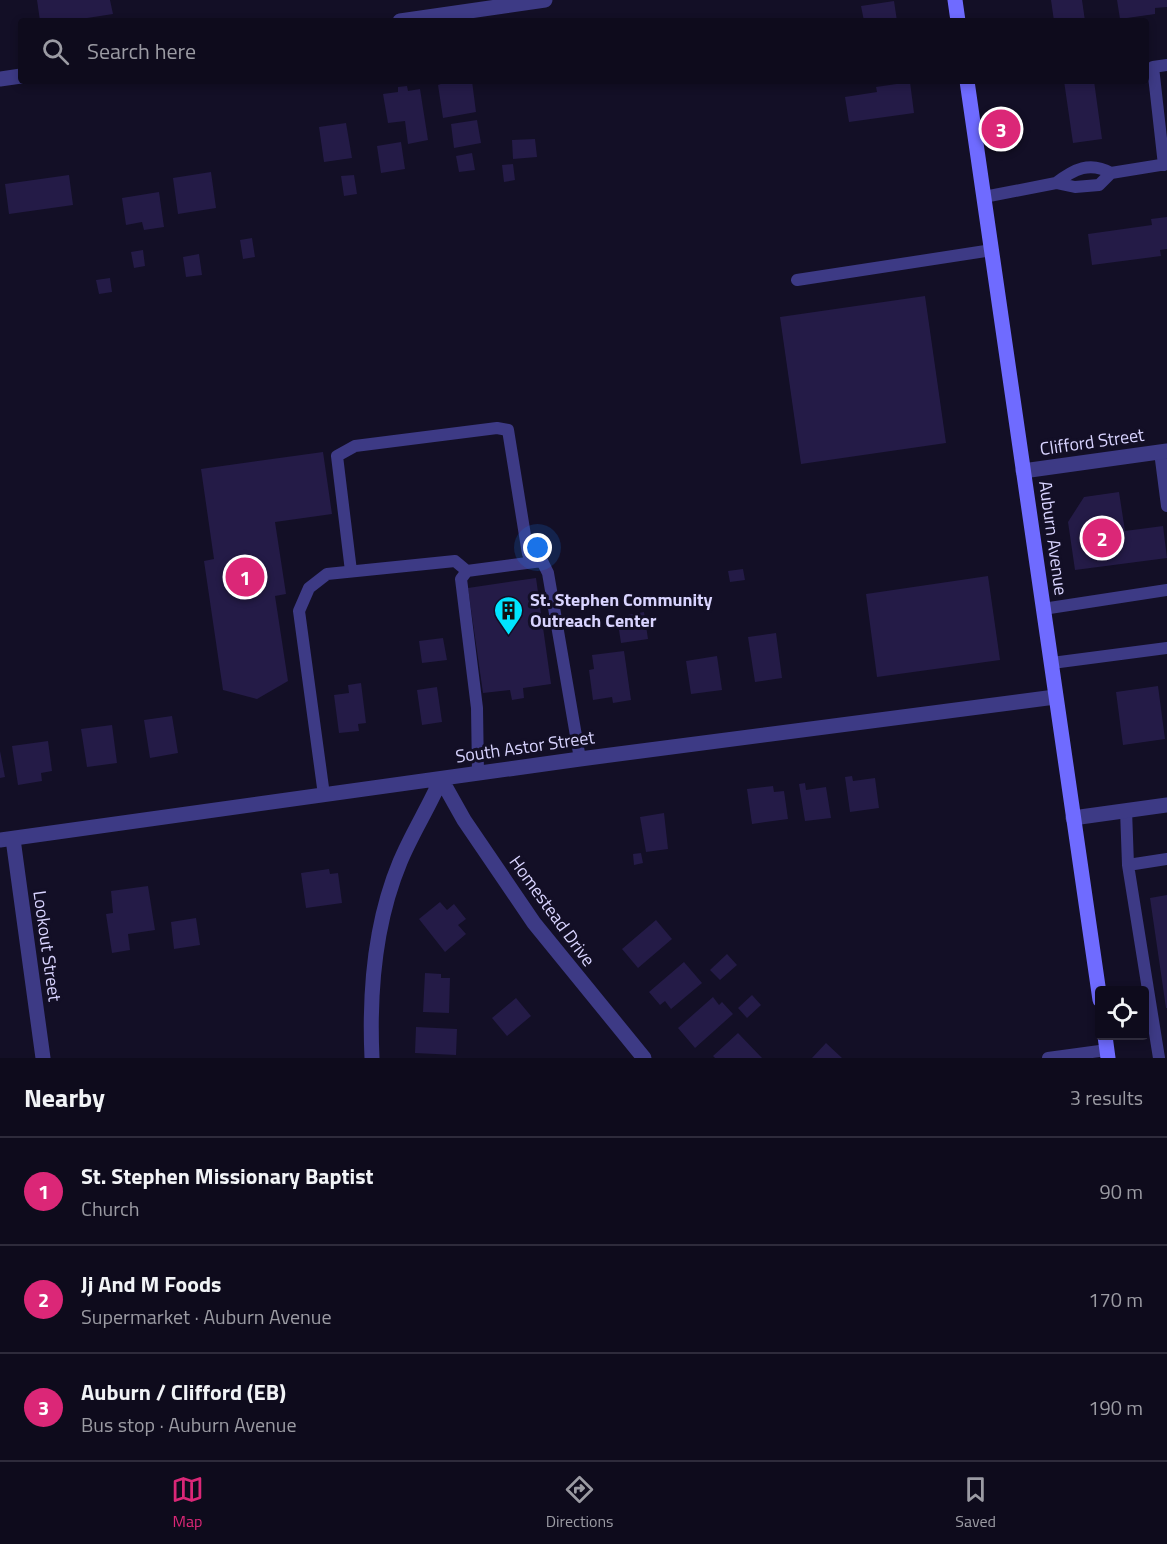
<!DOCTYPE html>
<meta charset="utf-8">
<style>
:root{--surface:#0e0b1c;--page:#171425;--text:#f1f3f6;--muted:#9b9ba3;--line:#2e2b3b;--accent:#db2777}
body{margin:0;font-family:"Titillium Web",sans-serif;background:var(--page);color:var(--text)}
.controls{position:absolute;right:18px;bottom:18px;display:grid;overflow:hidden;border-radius:6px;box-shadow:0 3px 9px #0003}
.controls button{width:54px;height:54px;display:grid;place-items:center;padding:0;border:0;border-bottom:2px solid var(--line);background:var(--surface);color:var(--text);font:30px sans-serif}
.you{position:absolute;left:538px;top:548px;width:21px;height:21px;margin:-15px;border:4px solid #fff;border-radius:50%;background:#1a73e8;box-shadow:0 0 0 9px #1a73e833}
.badge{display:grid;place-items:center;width:39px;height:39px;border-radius:50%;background:var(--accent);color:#fff;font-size:20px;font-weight:700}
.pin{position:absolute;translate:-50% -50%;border:3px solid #fff;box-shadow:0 2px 6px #0006}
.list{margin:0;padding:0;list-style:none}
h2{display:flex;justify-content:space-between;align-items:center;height:78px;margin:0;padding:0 24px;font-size:26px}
h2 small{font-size:20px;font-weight:400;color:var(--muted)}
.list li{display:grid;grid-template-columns:39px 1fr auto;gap:18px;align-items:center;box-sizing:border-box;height:108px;padding:0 24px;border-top:2px solid var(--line)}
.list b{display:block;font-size:22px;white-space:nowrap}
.list p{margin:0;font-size:20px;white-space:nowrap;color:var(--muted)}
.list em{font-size:20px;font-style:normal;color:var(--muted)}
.icon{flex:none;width:33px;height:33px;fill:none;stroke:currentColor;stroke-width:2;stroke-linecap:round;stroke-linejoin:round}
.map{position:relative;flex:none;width:1167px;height:1058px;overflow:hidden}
.search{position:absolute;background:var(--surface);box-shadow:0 3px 9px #0003;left:18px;right:18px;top:18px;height:66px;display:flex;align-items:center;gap:15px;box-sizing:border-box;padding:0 21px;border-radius:6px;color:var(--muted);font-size:22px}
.sheet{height:402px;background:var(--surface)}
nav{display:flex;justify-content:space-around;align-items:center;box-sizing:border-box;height:84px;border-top:2px solid var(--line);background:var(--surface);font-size:16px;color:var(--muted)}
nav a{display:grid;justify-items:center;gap:3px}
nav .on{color:var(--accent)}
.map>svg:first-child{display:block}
.building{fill:#241b47}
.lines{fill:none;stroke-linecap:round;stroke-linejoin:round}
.service{stroke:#3d3a85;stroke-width:12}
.minor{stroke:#3d3a85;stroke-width:15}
.secondary{stroke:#6f6bff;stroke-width:15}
.labels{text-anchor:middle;stroke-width:6;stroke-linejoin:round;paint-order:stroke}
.street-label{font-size:18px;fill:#d9d4ff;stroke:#130f26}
.poi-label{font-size:18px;font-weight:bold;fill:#d9d4ff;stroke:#130f26;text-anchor:start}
</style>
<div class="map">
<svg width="1167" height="1058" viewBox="0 0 1167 1058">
<rect width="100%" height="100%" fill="#130f26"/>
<path class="building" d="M37,0H110L113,14L68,21H40Z
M1051,0H1082L1085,21H1054Z
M1117,0H1167V7L1155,8V14L1120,19Z
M894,1L897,21H864L861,6Z
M449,81H472L476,112L443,118L438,85Z
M1064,81H1094L1102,139L1073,143Z
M910,82L914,113L849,122L845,97L877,92L876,87Z
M407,86L408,91L420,89L428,140L408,144L405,121L388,123L383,94L398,92V87Z
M477,120L481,143L454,148L451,124Z
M346,123L352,158L324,162L319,127Z
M535,139L537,157L513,159L512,140Z
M401,142L405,169L381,173L377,146Z
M472,153L475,170L459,172L456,156Z
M513,164L515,180L504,182L502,165Z
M211,172L216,208L178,214L173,178Z
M69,175L73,205L9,214L5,184Z
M354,175L357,194L344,196L341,176Z
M159,192L164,227L144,230L142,222L126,225L122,198Z
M1167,217V249L1160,250L1161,256L1092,265L1088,234L1152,225L1151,219Z
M252,238L255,257L243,259L240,240Z
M143,250L145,266L134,268L131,252Z
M199,254L202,275L186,277L183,257Z
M110,278L112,292L99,294L96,280Z
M925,296L946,443L801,464L780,317Z
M323,452L332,514L275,522L286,594L275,596L288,681L257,699L223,690L204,561L214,559L201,469Z
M1119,492L1125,531L1163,526L1167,558L1075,570L1068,522L1084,497Z
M743,569L745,580L730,582L728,571Z
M988,576L1000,660L877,677L866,594Z
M536,578L551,684L523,688L524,698L512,700L510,690L483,693L468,588Z
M644,612L648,639L621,643L617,617Z
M776,633L782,678L755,682L748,637Z
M443,638L447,660L422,663L419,641Z
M624,651L631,700L613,703L612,697L593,700L589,670L594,669L592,655Z
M717,656L722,690L691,694L686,661Z
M361,683L366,723L358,724L359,731L339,733L334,695L349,693L348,685Z
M1158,686L1165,739L1123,745L1116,692Z
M437,687L442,722L422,725L417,690Z
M172,716L178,753L150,758L144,720Z
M112,725L117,763L87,767L81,729Z
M48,741L52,771L41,773L42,781L18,785L12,746Z
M0,751L5,777L0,778Z
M852,776L853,781L875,778L879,808L850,812L845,777Z
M805,783L806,790L826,787L831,818L805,821L799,784Z
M773,786L774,792L784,791L788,819L752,824L747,789Z
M664,813L668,849L646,852L640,817Z
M641,853L643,863L634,865L633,854Z
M329,869L330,874L338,873L342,903L306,908L301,873Z
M148,886L155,930L128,934L130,950L112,953L106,914L113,913L111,891Z
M1167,895V1008H1166L1150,898Z
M440,902L447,910L454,904L466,919L458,925L466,934L445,952L419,919Z
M196,918L200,945L174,949L171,922Z
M656,920L672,939L638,968L622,949Z
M727,954L737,965L720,980L710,970Z
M684,962L702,983L671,1009L665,1001L660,1005L649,992Z
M425,973L441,974V978H450L449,1013L423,1012Z
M752,995L761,1005L747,1018L738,1008Z
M713,997L719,1005L722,1002L733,1014L695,1048L678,1028Z
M516,998L531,1016L507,1036L492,1018Z
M416,1027L457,1029L456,1055L415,1053Z
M738,1033L762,1058H715L713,1056Z
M826,1043L842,1058H812Z"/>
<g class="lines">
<path class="service" d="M1164,165L1153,67L1167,65
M1111,173L1167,164
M984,197L1056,183L1075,187L1099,185L1111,173C1090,161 1074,169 1056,183
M797,280L992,250
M1160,452L1167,506
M351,571L337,456L355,446L497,428L508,430L528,554L542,561L548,573L580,759
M467,571L461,579L477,708L478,773
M1043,609L1167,590
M1052,663L1167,648
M324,795L299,611L309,588L327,574L455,561L467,571L542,561
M1126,810L1128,865L1159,1058
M1128,865L1167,859
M1048,1058L1107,1050"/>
<path class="minor" d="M400,21L545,0
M0,79L21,76
M1023,471L1167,451
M441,779L464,820L534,923L644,1058
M1073,818L1167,805
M13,839L43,1058
M0,840L580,759L1055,697
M372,1058C369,993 375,922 400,862C412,833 429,807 441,779"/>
<path class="secondary" d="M955,0L958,21
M967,81L1100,1000
M1105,1036L1108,1058"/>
</g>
<defs>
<symbol id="building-pin" viewBox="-11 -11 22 30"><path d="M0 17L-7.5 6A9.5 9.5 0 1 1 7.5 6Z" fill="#00e5ff" stroke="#130f26"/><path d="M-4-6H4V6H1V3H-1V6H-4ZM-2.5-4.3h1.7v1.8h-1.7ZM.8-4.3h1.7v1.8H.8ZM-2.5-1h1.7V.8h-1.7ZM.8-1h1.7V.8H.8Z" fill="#111"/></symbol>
</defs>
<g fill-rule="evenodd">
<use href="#building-pin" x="492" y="594" width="33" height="45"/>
</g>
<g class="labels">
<g class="street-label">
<text transform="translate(1092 442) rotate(-8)" y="6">Clifford Street</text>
<text transform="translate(1053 538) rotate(82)" y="6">Auburn Avenue</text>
<text transform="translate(525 747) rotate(-8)" y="6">South Astor Street</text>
<text transform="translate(552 911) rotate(54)" y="6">Homestead Drive</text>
<text transform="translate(47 946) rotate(82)" y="6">Lookout Street</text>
</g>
<g class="poi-label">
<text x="530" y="606">St. Stephen Community<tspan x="530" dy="21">Outreach Center</tspan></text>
</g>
</g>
</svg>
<div class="controls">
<button><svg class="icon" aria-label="locate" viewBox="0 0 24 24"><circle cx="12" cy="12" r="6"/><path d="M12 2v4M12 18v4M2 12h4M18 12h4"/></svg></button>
</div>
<div class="you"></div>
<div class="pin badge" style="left:245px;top:577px">1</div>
<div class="pin badge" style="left:1102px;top:538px">2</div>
<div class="pin badge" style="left:1001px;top:129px">3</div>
<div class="search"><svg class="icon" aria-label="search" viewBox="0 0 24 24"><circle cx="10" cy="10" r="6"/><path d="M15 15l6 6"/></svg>Search here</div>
</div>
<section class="sheet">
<h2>Nearby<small>3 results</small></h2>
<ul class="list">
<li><span class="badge">1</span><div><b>St. Stephen Missionary Baptist</b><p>Church</p></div><em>90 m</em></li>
<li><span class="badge">2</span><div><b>Jj And M Foods</b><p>Supermarket · Auburn Avenue</p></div><em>170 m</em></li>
<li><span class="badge">3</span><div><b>Auburn / Clifford (EB)</b><p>Bus stop · Auburn Avenue</p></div><em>190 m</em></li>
</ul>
</section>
<nav>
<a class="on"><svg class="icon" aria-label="map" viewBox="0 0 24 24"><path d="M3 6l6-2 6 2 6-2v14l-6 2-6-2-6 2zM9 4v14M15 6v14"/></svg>Map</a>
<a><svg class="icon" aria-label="directions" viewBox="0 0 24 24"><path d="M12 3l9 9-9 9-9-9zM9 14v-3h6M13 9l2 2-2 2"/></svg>Directions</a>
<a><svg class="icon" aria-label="saved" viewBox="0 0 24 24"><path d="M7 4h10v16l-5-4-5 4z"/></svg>Saved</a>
</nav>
